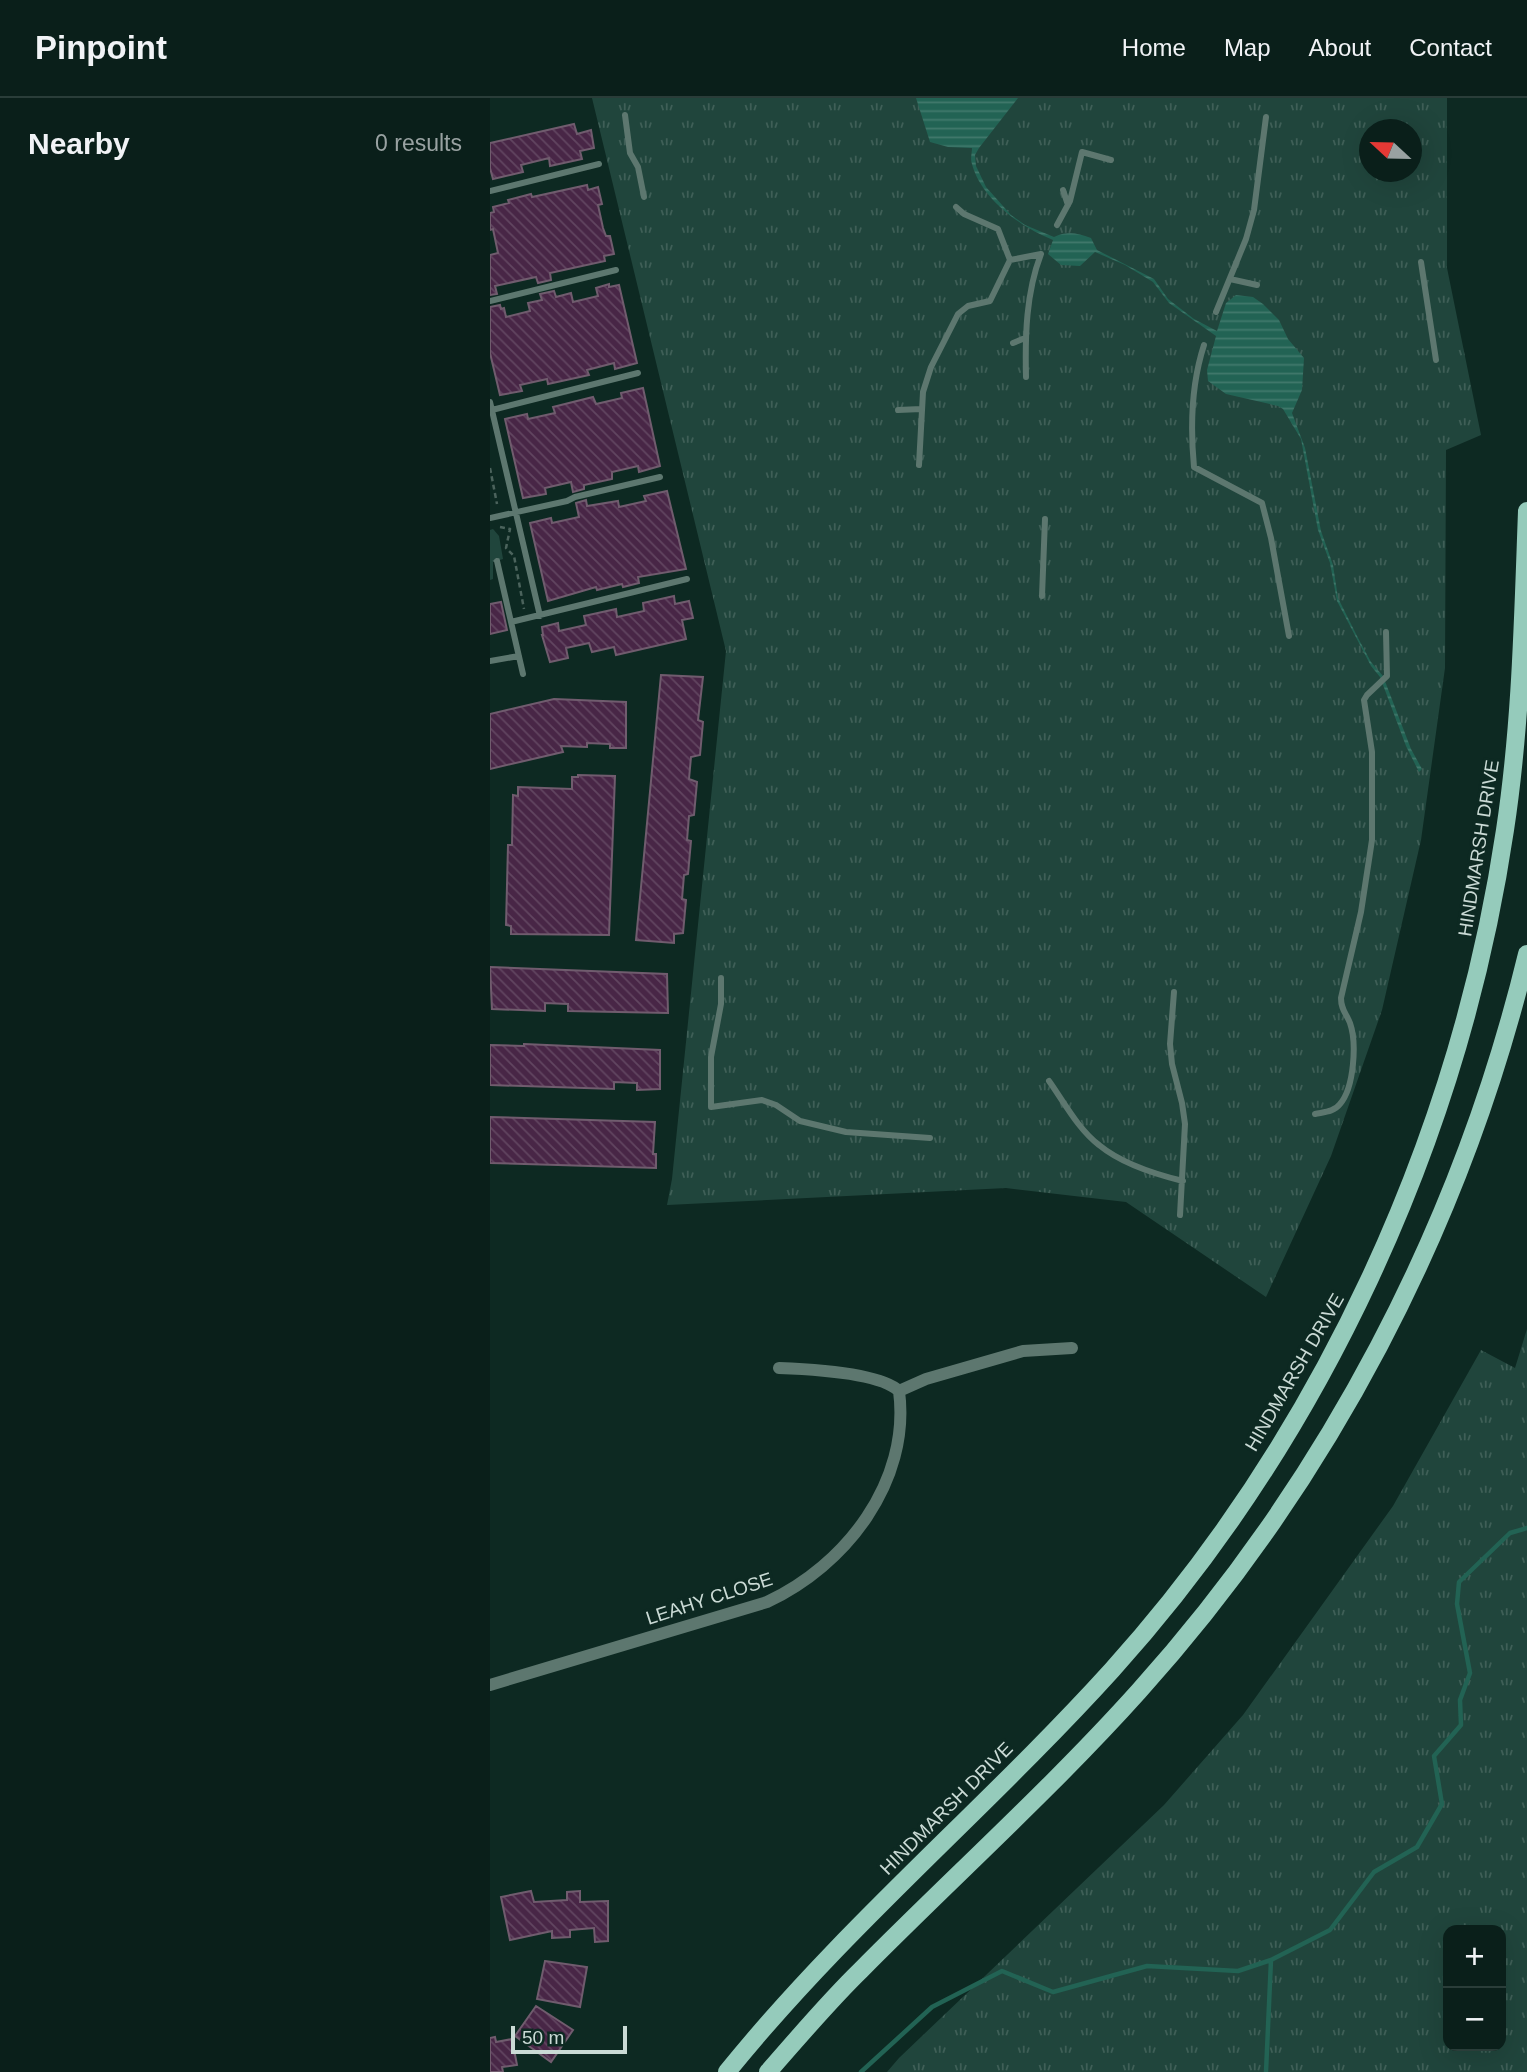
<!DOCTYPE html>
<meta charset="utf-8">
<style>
:root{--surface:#0a1f1a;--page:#182c27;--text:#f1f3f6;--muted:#99a2a2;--line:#2a3d39}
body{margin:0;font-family:Helvetica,sans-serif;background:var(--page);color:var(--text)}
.controls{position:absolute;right:21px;bottom:21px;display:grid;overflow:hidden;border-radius:14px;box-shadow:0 7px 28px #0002}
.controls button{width:63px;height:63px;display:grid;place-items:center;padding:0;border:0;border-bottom:2px solid var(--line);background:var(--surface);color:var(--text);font:35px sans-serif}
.compass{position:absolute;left:869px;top:21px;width:63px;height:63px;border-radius:50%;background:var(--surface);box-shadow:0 7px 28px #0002;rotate:292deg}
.scale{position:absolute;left:21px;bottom:18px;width:116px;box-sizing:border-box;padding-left:7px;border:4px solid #cadad5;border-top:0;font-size:19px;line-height:24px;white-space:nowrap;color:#cadad5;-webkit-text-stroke:5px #0d2922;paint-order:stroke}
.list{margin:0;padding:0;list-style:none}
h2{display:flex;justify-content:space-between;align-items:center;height:91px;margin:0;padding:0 28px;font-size:30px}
h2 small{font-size:23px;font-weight:400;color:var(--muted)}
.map{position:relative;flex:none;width:1037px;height:1974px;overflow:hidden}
header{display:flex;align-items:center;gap:42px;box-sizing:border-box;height:98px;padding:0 35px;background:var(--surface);border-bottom:2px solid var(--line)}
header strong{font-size:33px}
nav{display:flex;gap:38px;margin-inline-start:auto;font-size:24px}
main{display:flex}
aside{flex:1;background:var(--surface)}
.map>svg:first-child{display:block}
.grass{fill:url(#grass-tufts);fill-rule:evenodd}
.water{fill:url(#water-rules)}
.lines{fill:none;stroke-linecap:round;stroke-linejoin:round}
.stream{stroke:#226354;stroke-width:4.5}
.building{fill:url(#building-back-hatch);stroke:#705c6e;stroke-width:2}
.path{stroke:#4b635c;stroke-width:2.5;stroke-dasharray:5 3.5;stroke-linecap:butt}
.lane{stroke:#5d776f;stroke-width:6}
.street{stroke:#5d776f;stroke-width:12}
.primary{stroke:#95cbbb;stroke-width:18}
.labels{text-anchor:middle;stroke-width:6;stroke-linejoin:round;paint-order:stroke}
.street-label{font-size:19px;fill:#cadad5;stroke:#0d2922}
</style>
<header>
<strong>Pinpoint</strong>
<nav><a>Home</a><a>Map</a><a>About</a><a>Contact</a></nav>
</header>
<main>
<aside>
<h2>Nearby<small>0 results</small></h2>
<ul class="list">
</ul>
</aside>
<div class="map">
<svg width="1037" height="1974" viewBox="0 0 1037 1974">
<defs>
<pattern id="grass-tufts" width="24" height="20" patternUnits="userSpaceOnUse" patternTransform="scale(1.75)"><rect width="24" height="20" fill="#20453c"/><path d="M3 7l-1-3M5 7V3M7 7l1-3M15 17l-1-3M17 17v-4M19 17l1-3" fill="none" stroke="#3f5f57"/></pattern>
<pattern id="water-rules" width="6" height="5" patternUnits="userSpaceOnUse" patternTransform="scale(1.75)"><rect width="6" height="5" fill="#226354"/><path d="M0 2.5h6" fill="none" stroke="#41796c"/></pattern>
<pattern id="building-back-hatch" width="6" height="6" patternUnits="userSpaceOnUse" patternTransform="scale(1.75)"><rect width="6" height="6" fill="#482646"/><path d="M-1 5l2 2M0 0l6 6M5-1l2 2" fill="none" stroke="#614560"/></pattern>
</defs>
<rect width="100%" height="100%" fill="#0d2922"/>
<path class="grass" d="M102,0H957V170L991,337L956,352L955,570L931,742L892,912L841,1058L776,1199L636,1104L516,1090L177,1107L182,1081L236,553ZM880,32H922V74H880Z
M3,431L9,438L13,461L3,464V481L0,482V432Z
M1037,1231V1974H397L409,1960L674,1707L753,1617L903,1408L991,1252L1025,1270ZM1011,1832V1948H958V1832Z"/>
<path class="water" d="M426,0H528L489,50L485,57L486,68L496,89L521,117L535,127L564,139C577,133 587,135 601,140L607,152L664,181L678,201L704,221L727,233L736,205L746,197L763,199L773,206L789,222L798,241L814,260L812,292L802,315L815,350L831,433L843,467L848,500L868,540L881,564L893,578L921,651L932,671L929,674L916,648L890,579L881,568L847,503L840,465L828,432L811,341L793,311L788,308L736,296L718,283L717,272L726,238L679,205L663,184L635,167L605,154L590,168L571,167L558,156L563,142C532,130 491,101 482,66C480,61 482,55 482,50L458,49L440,44Z"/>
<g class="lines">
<path class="stream" d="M371,1974L442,1909L512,1873L563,1894L657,1868L748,1873L781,1862L840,1832L884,1774L927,1749L952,1706L944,1658L971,1627L970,1602L980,1575L967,1506L969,1484L1020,1435L1037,1430
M776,1974L781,1862"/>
</g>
<path class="building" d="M84,26L87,36L101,32L104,50L90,53L92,61L60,68L59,60L31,67L33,74L3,81L0,70V45Z
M97,87L98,92L108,89L112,106L108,107L113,130L116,138H120L124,156L114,158L115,163L60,175L61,182L48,185L46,179L5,188L7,196L0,197V157L8,155L3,131L0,132V115L4,114L3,109L19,105L18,102L41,96L42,99Z
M119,186V189L129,187L147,265L125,271L124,265L97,272L99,277L58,286L57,281L30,287L32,293L10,297L0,255V209L10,207L11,211L14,210L16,219L40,213L38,205L52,202L50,196L64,193L66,199L81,195L83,204L108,198L106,190Z
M153,290L170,368L149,374L148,368L122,374V381L94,387V391L83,394L81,384L55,390L56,396L33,400L15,321L37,316L38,321L65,315L63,309L103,299L106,306L132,300L131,295Z
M177,393L196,471L148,479L149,485L133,489L132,486L107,492L106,489L58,503L40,425L61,420L62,425L89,419L86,405L96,402L97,408L128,403L129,409L156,403L154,398Z
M184,498L185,506L199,503L203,520L192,522L196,541L126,557L124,549L102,554L99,545L76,550L78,560L60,564L52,537H53L52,529L68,525L69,533L96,527L94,518L126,511L127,519L154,513L153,505Z
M11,504L17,532L0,536V506Z
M171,577L213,579L208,622L213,624L210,657L201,659L199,681L207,684L204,717L199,718L197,742L201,743L198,776L194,777L192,801L196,802L193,835L184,836V845L146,842Z
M64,601L136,604V650H120V646L97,645V649L71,648L73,654L0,671V616Z
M88,677L125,678L119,837L21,836V828L16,827L18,747H22L23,697L28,698V689L82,691V679H88Z
M0,869L177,876L178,915L78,913V906L55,905V913L2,911Z
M34,946L170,952V991L147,992V985L124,984V991L0,987V947L34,948Z
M0,1019L165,1024L163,1056H166V1070L0,1065Z
M41,1793L44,1804L77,1802V1794L90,1793V1804L118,1803V1843L105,1844L104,1830L80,1832V1839L62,1840V1833L20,1842L11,1799Z
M55,1863L97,1869L90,1909L47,1901Z
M46,1908L83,1932L61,1964L25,1938Z
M5,1939L6,1944L22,1941L27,1967L12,1969L13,1974H0V1940Z"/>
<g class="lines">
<path class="path" d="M0,370L7,406
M10,429L20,431L16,450L24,458L34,511"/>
<path class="lane" d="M135,17L140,55L148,69L154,99
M573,92L578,107
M0,93L109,66
M567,127L580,103L592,54L621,62
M520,162L551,156
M931,164L946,262
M740,181L767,187
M0,203L126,172
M726,214L756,141L764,112L776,19
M523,245L535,240
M714,247C701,287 700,327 704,369L772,405L781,440L799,538
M536,279C535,238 536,195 551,156
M0,304L50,518
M2,312L148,275
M408,312L431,311
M429,367L433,294L441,269L468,216L478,208L500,203L520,162L508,131L474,116L466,109
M0,420L77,403L85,399L170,379
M7,463L33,576
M552,498L555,421
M21,524L197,481
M0,563L29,558
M231,880V906L221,959V1009L272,1002L286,1007L310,1023L356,1034L440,1040
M684,894L680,946L682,966L692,1005L695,1026L690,1117
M559,983C574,1004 588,1031 609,1047C632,1066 664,1076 693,1083
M825,1016C834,1014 844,1014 850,1006C864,990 867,945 860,925C856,915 851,912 851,900L871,814L882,742V654L874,602L877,597L897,578L896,534"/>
<path class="street" d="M409,1293L436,1281L533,1253L582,1250
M0,1587L277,1504C355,1468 421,1384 409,1293C389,1274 316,1271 289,1270"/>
<path class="primary" d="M237,1974C354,1829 497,1710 622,1572C831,1340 969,1041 1015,732C1031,627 1033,520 1037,413
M278,1974C308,1940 338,1904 371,1872C463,1779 561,1691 649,1593C837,1384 971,1129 1037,856"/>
</g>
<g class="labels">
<g class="street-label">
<text transform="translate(988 750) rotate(-81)" y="7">HINDMARSH DRIVE</text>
<text transform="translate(804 1274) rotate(-60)" y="7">HINDMARSH DRIVE</text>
<text transform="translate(219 1500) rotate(-18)" y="7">LEAHY CLOSE</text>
<text transform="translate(456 1710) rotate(-45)" y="7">HINDMARSH DRIVE</text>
</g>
</g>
</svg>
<div class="controls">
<button>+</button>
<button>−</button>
</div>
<svg class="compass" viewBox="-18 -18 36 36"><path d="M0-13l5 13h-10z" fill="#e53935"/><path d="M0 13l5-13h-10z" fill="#99a2a2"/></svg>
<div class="scale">50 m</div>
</div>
</main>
